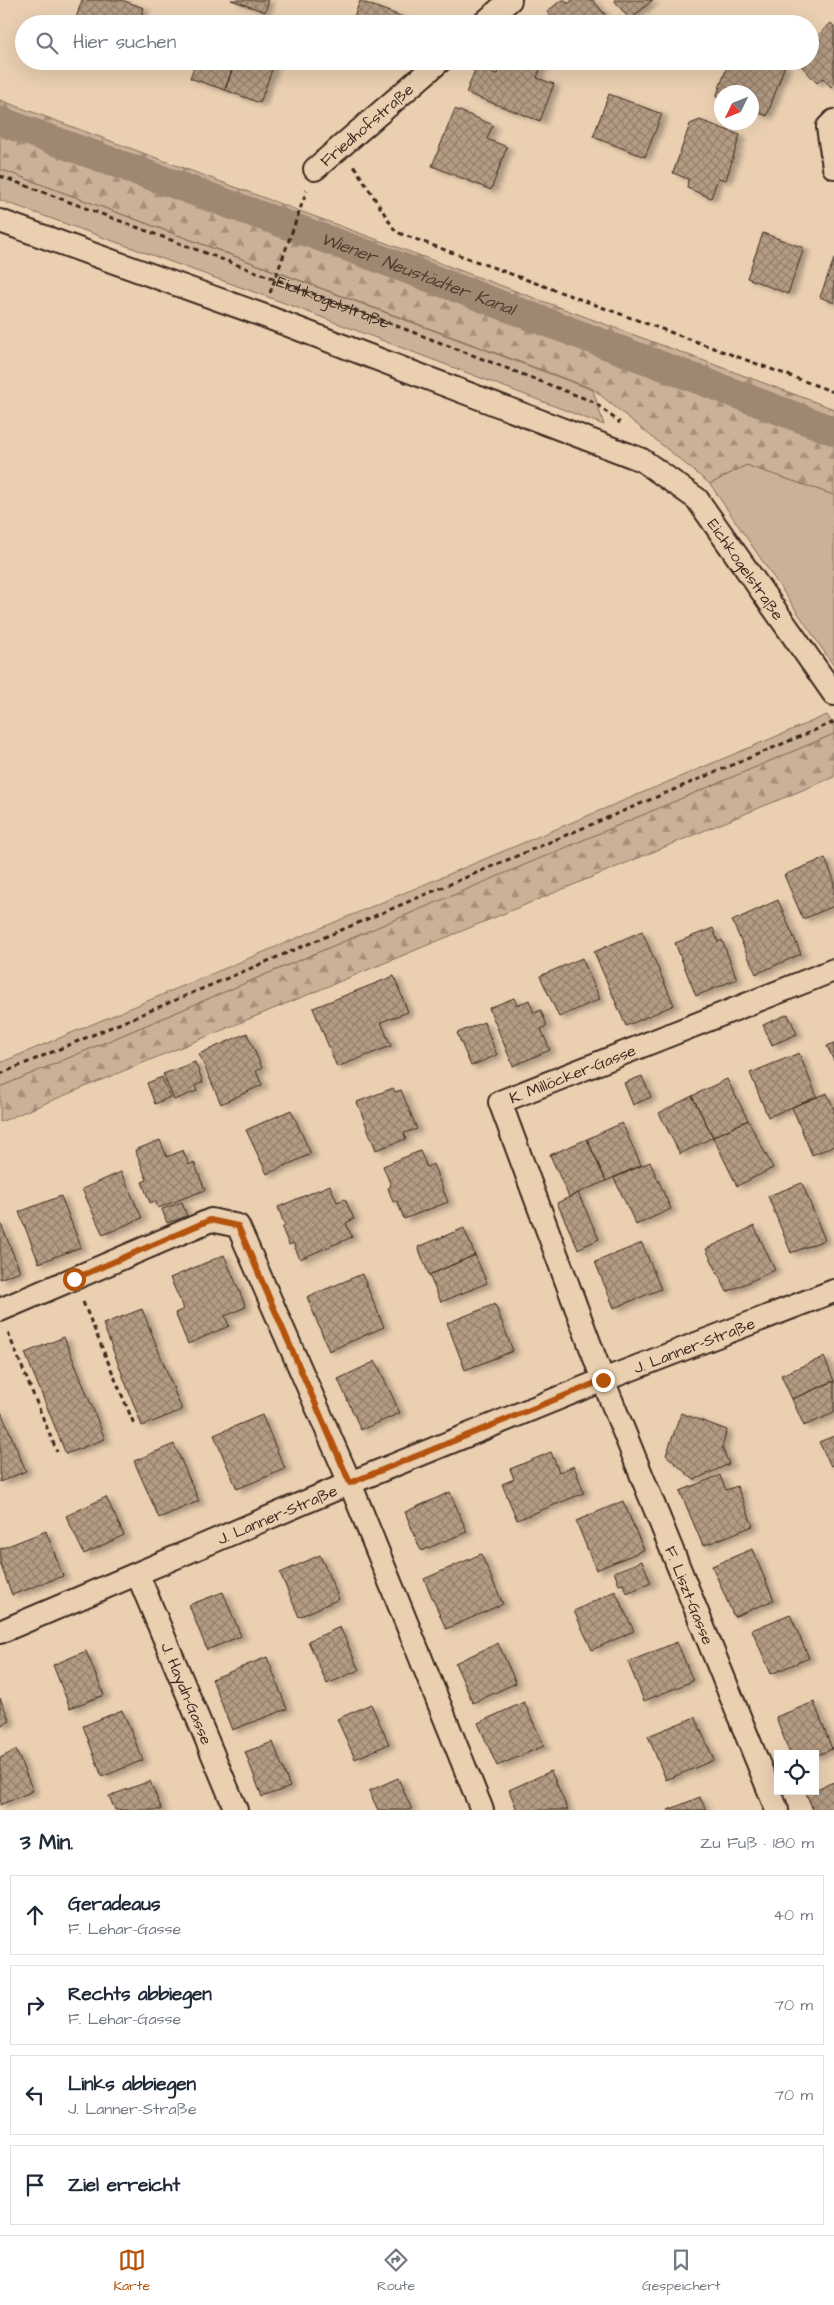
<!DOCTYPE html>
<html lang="de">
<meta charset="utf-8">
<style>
:root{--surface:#fff;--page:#f2f2f3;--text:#1f2937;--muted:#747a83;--line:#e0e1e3;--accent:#b45309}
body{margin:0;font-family:"Architects Daughter",sans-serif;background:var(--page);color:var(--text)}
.controls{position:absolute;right:15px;bottom:15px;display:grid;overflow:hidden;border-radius:0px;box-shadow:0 5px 20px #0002}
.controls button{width:45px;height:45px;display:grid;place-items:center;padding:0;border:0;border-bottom:1px solid var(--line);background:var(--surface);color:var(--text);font:25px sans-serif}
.compass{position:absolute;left:714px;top:85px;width:45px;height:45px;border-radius:50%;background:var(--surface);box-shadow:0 5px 20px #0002;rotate:227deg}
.stop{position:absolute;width:15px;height:15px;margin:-11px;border:4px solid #b45309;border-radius:50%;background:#fff}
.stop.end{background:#b45309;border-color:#fff;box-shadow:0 1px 5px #0008}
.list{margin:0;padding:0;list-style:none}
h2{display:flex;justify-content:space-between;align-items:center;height:65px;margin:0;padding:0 20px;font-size:21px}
h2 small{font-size:16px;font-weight:400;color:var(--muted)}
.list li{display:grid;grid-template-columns:32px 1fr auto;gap:15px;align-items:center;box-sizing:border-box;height:80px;margin:0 10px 10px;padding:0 10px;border:1px solid var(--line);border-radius:0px}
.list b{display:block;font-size:19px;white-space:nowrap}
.list p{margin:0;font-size:16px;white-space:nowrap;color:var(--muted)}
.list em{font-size:16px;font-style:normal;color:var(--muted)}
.icon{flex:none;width:28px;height:28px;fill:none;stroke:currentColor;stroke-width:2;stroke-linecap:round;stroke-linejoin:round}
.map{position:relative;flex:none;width:834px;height:1810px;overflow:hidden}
.search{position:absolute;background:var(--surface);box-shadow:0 5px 20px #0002;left:15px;right:15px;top:15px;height:55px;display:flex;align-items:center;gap:12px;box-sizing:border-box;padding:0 18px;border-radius:28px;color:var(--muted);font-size:19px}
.sheet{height:425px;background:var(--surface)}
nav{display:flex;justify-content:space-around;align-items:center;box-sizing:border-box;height:70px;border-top:1px solid var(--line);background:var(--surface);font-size:14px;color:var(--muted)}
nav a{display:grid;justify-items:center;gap:2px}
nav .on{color:var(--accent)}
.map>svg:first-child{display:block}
.green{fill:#cbb197;stroke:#836e5a}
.forest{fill:url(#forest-firs);stroke:#836e5a}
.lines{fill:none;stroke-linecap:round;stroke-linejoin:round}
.canal{stroke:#9f8872;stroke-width:29}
.building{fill:url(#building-cross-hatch);stroke:#3b2a1e;filter:url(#shadow)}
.street-casing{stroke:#3b2a1e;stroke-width:26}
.path{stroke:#3b2a1e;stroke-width:3;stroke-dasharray:5 4;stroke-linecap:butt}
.street{stroke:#eacfb1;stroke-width:22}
.route{stroke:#b45309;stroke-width:6}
.labels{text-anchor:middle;stroke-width:4;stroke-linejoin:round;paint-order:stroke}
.street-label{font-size:16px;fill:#3b2a1e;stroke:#eacfb1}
.water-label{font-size:18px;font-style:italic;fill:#4f3d2f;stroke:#eacfb1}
</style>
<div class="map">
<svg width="834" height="1810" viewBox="0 0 834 1810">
<defs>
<pattern id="forest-firs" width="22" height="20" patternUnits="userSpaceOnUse" patternTransform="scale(1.25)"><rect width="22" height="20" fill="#cbb197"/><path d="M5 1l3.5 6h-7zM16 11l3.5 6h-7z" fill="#a6907b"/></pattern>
<pattern id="building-cross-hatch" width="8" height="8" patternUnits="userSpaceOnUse" patternTransform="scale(1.25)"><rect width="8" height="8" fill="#b49c84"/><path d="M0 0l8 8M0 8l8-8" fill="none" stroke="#947f6b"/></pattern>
<filter id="shadow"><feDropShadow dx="5.5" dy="3" stdDeviation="2.5" flood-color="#0004"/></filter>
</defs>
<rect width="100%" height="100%" fill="#eacfb1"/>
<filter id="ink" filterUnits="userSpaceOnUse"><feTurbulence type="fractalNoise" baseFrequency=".02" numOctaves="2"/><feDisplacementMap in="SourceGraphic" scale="10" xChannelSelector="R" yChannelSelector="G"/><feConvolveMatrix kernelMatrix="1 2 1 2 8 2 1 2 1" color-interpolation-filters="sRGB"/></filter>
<g filter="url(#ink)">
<path class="green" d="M0,169L593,390L604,425L287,304L0,200Z
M746,465L834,495V666L710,484Z
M827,715L834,726V734L0,1087V1063Z"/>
<path class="forest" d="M0,100L834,409V495L746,465L710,484L593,389L0,169Z
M834,734V777L0,1122V1087Z"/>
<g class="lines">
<path class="canal" id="s1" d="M0,121L375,257L834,431"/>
</g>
<path class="building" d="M82,0H122L144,8L138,24H74Z
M231,0H269L265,12Z
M561,0H565L568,4L572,0H593L613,24H547L553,19L547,12Z
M614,0H653L630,20Z
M360,1L411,20L409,24H351Z
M831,23L834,26V84L831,87L823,78L817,83L797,61H810V42Z
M196,61H235L225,90L190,78Z
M235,61H267L274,64L260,103L225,90Z
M501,61L543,62L537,78L554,84L540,121L466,93L476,67L497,74Z
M729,61H775L785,65L767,116L752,110V92H722V99L716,97Z
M609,94L662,114L645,157L593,137Z
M455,109L493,125L487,139L507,147L491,190L432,166Z
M700,120L740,135L726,180L718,178L711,198L687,188L688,179L673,173L690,124Z
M763,233L804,248L788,294L747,278Z
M834,259V303L820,297Z
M825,858L834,880V906L803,919L784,875Z
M778,900L801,954L756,974L732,921Z
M713,928L718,942L722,940L737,979L696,996L675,943Z
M642,931L674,1005L626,1026L594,952Z
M582,958L600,999L559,1017L540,976Z
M394,976L408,1012L381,1022L391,1046L337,1067L313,1008Z
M514,998L517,1005L529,1000L534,1013L541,1010L547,1026L541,1029L550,1050L513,1066L489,1008Z
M788,1014L797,1034L772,1045L763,1025Z
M484,1022L497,1055L471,1066L457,1033Z
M247,1033L262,1068L256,1071L262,1085L221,1104L199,1054Z
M834,1043V1061L827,1046Z
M799,1053L817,1097L768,1117L750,1073Z
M195,1062L203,1082L195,1086L197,1091L174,1100L163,1074Z
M642,1076L651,1097L633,1105L624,1083Z
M162,1077L170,1097L155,1104L147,1083Z
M727,1079L748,1120L713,1137L692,1096Z
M393,1088L395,1092L401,1090L417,1129L404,1133L406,1139L376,1150L357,1102Z
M827,1093L834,1109V1146L812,1155L792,1107Z
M692,1096L713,1137L680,1154L659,1113Z
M291,1110L311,1154L267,1174L246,1130Z
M748,1120L773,1168L737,1186L713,1137Z
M622,1123L641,1165L606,1181L587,1139Z
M587,1139L606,1181L569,1197L550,1155Z
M160,1140L167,1157L183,1150L189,1165L194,1162L205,1190L158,1208L155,1200L150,1203L142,1182L147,1180L135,1150Z
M420,1151L427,1167L433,1164L448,1202L404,1219L397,1201L393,1202L388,1188L391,1186L383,1166Z
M650,1162L671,1209L636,1225L614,1178Z
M121,1172L142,1218L103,1235L82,1189Z
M802,1183L825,1240L791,1253L768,1196Z
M330,1185L337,1202L345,1199L354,1219L346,1223L352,1237L300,1259L293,1243L289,1245L282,1228L285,1226L278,1207Z
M578,1193L599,1239L578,1249L557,1203Z
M61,1196L81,1247L39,1263L19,1212Z
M182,1202L187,1216L167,1223L162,1209Z
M0,1221L20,1271L0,1279Z
M754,1226L775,1270L727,1292L706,1249Z
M464,1228L475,1255L429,1275L418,1247Z
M642,1243L661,1289L614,1308L595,1262Z
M224,1255L246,1307L225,1316L229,1326L188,1344L175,1313L184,1309L170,1278Z
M475,1255L487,1283L441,1302L429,1275Z
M362,1274L384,1327L329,1351L307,1297Z
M495,1304L513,1351L465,1370L447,1323Z
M142,1309L182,1410L142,1426L103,1324Z
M64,1337L105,1439L66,1454L25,1353Z
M824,1357L834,1381L792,1399L781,1375Z
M376,1361L400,1413L361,1430L338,1379Z
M834,1381V1413L804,1426L792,1399Z
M0,1409L26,1471L0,1482Z
M681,1413L727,1430L722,1447L729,1464L694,1480L666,1455Z
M262,1415L285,1469L237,1489L214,1435Z
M834,1436V1465L831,1466L819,1442Z
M174,1444L199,1501L159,1518L134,1461Z
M551,1452L559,1472L574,1466L584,1493L517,1520L502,1484L514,1479L510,1469Z
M720,1475L726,1490L737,1486L753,1526L703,1546L680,1491Z
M450,1492L467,1532L421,1551L405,1512Z
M106,1497L124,1535L84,1554L66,1516Z
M623,1501L644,1550L596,1570L576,1521Z
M46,1531L63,1576L12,1595L0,1563V1549Z
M752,1549L774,1600L734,1617L712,1566Z
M481,1554L503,1604L446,1629L424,1579Z
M320,1555L339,1599L299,1617L280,1573Z
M642,1561L651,1583L627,1593L623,1584L619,1585L614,1572Z
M615,1591L634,1631L592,1650L574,1611Z
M223,1592L241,1636L207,1650L189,1605Z
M790,1614L809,1658L771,1674L752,1630Z
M340,1627L359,1670L327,1684L308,1641Z
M677,1642L693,1681L644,1701L628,1662Z
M498,1643L516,1683L473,1703L455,1663Z
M86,1651L104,1695L70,1708L53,1665Z
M267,1657L287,1709L232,1730L212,1679Z
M0,1698L10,1721L0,1726Z
M524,1702L544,1746L497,1766L478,1723Z
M814,1702L832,1749L815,1756V1754H790L776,1717Z
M371,1704L389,1744L355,1759L337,1719Z
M122,1710L143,1760L102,1777L83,1726Z
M695,1717L714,1760L666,1780L648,1736Z
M273,1742L290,1787L262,1797L245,1752Z
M16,1750L33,1791L0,1805V1758Z
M551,1771L568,1810H517L509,1790Z
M398,1778L412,1810H378L369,1791Z
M150,1781L162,1810H115L109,1796Z
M834,1782V1810H813L806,1793Z
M700,1797L706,1810H668Z"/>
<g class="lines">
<defs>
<g id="street">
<path d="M483,24L510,0"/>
<path d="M834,121L828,127L834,167"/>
<path id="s3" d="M315,169L440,61"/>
<path id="s4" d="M0,221L262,315L642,460L697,499L834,694"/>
<path d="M0,1310L211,1220L238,1226L350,1483L482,1810"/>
<path id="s5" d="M138,1575L236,1810"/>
<path id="s6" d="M0,1632L350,1483L603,1380L834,1291"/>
<path id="s7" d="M777,1810L603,1380L500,1102L834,970"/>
</g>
</defs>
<use href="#street" class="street-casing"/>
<g class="path">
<path d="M354,166L396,232L834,392"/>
<path id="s2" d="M0,176L275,279L594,402L620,423"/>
<path d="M270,293L307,190"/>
<path d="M0,1074L834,722"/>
<path d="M83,1302L134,1424"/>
<path d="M8,1333L57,1452"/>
</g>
<use href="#street" class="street"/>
</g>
</g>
<g class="lines" filter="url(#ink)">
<path class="route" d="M74,1279L210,1220L238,1226L350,1483L603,1380"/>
</g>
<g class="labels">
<g class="street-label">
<text dy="6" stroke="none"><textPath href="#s3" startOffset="68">Friedhofstraße</textPath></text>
<text dy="6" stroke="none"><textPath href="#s2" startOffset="356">Eichkogelstraße</textPath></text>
<text dy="6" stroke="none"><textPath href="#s4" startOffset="838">Eichkogelstraße</textPath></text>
<text dy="6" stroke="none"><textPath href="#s7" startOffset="838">K. Millöcker-Gasse</textPath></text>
<text dy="6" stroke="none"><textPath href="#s6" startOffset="751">J. Lanner-Straße</textPath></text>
<text dy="6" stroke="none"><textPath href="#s6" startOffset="301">J. Lanner-Straße</textPath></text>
<text transform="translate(690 1595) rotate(68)" y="6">F. Liszt-Gasse</text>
<text dy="6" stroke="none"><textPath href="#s5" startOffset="128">J. Haydn-Gasse</textPath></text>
</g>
<g class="water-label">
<text dy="6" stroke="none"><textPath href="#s1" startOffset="445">Wiener Neustädter Kanal</textPath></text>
</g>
</g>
</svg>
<div class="controls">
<button><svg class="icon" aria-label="locate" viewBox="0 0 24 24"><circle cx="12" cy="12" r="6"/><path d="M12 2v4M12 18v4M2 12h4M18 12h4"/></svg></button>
</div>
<svg class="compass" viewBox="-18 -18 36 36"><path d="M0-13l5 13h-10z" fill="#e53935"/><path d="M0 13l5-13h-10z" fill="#747a83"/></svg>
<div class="stop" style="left:74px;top:1279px"></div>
<div class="stop end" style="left:603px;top:1380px"></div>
<div class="search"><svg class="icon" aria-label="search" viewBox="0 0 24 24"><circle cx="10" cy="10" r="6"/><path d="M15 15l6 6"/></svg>Hier suchen</div>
</div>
<section class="sheet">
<h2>3 Min.<small>Zu Fuß · 180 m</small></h2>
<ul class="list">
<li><svg class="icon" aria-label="ahead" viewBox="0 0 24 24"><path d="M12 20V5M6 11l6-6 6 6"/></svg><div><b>Geradeaus</b><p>F. Lehar-Gasse</p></div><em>40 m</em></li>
<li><svg class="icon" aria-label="right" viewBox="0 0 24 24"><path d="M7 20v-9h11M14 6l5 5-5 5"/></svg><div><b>Rechts abbiegen</b><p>F. Lehar-Gasse</p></div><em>70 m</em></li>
<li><svg class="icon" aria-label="left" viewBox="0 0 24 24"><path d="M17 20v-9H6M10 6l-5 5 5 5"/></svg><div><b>Links abbiegen</b><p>J. Lanner-Straße</p></div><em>70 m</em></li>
<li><svg class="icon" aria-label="arrive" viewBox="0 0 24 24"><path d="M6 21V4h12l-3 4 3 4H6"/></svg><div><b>Ziel erreicht</b></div></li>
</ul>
</section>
<nav>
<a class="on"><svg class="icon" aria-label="map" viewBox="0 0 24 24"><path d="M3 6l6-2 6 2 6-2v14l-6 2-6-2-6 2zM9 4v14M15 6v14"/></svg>Karte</a>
<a><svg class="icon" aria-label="directions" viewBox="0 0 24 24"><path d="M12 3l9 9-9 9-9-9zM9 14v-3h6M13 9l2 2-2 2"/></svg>Route</a>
<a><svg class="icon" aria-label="saved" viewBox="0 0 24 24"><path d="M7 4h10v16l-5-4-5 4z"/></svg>Gespeichert</a>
</nav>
